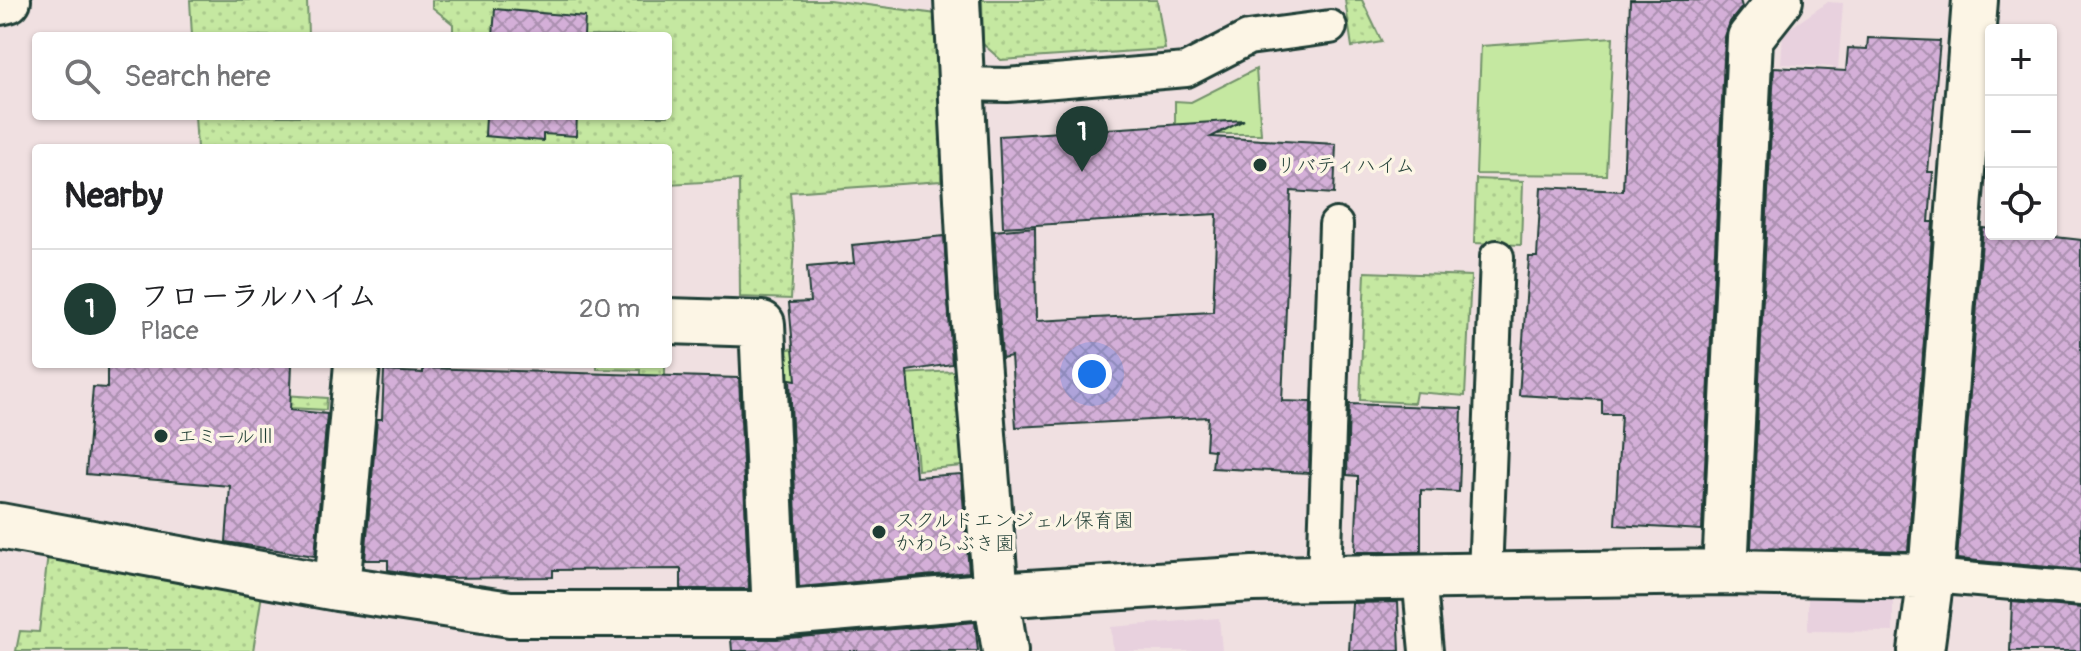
<!DOCTYPE html>
<meta charset="utf-8">
<style>
:root{--surface:#fff;--page:#f2f2f2;--text:#202124;--muted:#757577;--line:#e0e0e0;--accent:#1f3d34}
body{margin:0;font-family:Pangolin,"Klee One",sans-serif;background:var(--page);color:var(--text)}
.controls{position:absolute;right:24px;top:24px;display:grid;overflow:hidden;border-radius:8px;box-shadow:0 2px 6px #0004}
.controls button{width:72px;height:72px;display:grid;place-items:center;padding:0;border:0;border-bottom:2px solid var(--line);background:var(--surface);color:var(--text);font:40px sans-serif}
.you{position:absolute;left:1092px;top:374px;width:28px;height:28px;margin:-20px;border:6px solid #fff;border-radius:50%;background:#1a73e8;box-shadow:0 0 0 12px #1a73e833}
.badge{display:grid;place-items:center;width:52px;height:52px;border-radius:50%;background:var(--accent);color:#fff;font-size:26px;font-weight:700}
.pin{position:absolute;translate:-50% -66px;filter:drop-shadow(0 2px 4px #0008)}
.pin::after{content:'';position:absolute;top:42px;width:28px;height:24px;background:inherit;clip-path:polygon(0 0,100% 0,50% 100%)}
.list{margin:0;padding:0;list-style:none}
h2{display:flex;justify-content:space-between;align-items:center;height:104px;margin:0;padding:0 32px;font-size:34px}
h2 small{font-size:26px;font-weight:400;color:var(--muted)}
.list li{display:grid;grid-template-columns:52px 1fr auto;gap:24px;align-items:center;box-sizing:border-box;height:120px;padding:0 32px;border-top:2px solid var(--line)}
.list b{display:block;font-size:30px;white-space:nowrap}
.list p{margin:0;font-size:26px;white-space:nowrap;color:var(--muted)}
.list em{font-size:26px;font-style:normal;color:var(--muted)}
.icon{flex:none;width:44px;height:44px;fill:none;stroke:currentColor;stroke-width:2;stroke-linecap:round;stroke-linejoin:round}
.map{position:relative;flex:none;width:2081px;height:651px;overflow:hidden}
.search{position:absolute;background:var(--surface);box-shadow:0 2px 6px #0004;left:32px;top:32px;width:640px;height:88px;display:flex;align-items:center;gap:20px;box-sizing:border-box;padding:0 28px;border-radius:8px;color:var(--muted);font-size:30px}
.panel{position:absolute;background:var(--surface);box-shadow:0 2px 6px #0004;left:32px;top:144px;width:640px;height:224px;border-radius:8px}
.map>svg:first-child{display:block}
.built{fill:#e8d1de}
.grass{fill:#c5e8a1;stroke:#72926a;stroke-width:2}
.garden{fill:url(#garden-dots);stroke:#72926a;stroke-width:2}
.building{fill:url(#building-cross-hatch);stroke:#1f3d34;stroke-width:2}
.lines{fill:none;stroke-linecap:round;stroke-linejoin:round}
.lane-casing{stroke:#1f3d34;stroke-width:38}
.street-casing{stroke:#1f3d34;stroke-width:50}
.lane{stroke:#fcf5e5;stroke-width:32}
.street{stroke:#fcf5e5;stroke-width:44}
.poi-dot{fill:#1f3d34;stroke:#fcf5e5;stroke-width:3}
.labels{text-anchor:middle;stroke-width:7;stroke-linejoin:round;paint-order:stroke}
.poi-label{font-size:20px;fill:#1f3d34;stroke:#fcf5e5;text-anchor:start}
</style>
<div class="map">
<svg width="2081" height="651" viewBox="0 0 2081 651">
<defs>
<pattern id="garden-dots" width="8" height="8" patternUnits="userSpaceOnUse" patternTransform="scale(2)"><rect width="8" height="8" fill="#c5e8a1"/><path d="M2 2h.1M6 6h.1" fill="none" stroke="#a9c88b" stroke-width="1.8" stroke-linecap="round"/></pattern>
<pattern id="building-cross-hatch" width="8" height="8" patternUnits="userSpaceOnUse" patternTransform="scale(2)"><rect width="8" height="8" fill="#d4afd8"/><path d="M0 0l8 8M0 8l8-8" fill="none" stroke="#ab90b0"/></pattern>
</defs>
<rect width="100%" height="100%" fill="#f0e0e1"/>
<filter id="ink" filterUnits="userSpaceOnUse"><feTurbulence type="fractalNoise" baseFrequency=".0125" numOctaves="2"/><feDisplacementMap in="SourceGraphic" scale="16" xChannelSelector="R" yChannelSelector="G"/><feConvolveMatrix kernelMatrix="1 2 1 2 8 2 1 2 1" color-interpolation-filters="sRGB"/></filter>
<g filter="url(#ink)">
<path class="built" d="M1828,2L1843,3L1838,70H1833V67L1781,64L1783,33Z
M1808,590L1893,596V632L1808,631Z
M1219,618L1222,651H1113L1111,627Z"/>
<path class="grass" d="M1613,37L1606,175L1476,174L1481,46Z
M1256,69L1261,134H1175V101L1191,102Z"/>
<path class="garden" d="M190,0H307L308,36H192Z
M432,0H829L944,15L941,181L790,192L794,246L791,299L740,297L739,180L668,184V148H197L195,116H668V36H453V24L432,7Z
M982,0H1157L1165,49L1001,60L983,44Z
M1345,0H1362L1382,42L1352,47Z
M1476,179L1523,181L1521,245L1474,243Z
M1365,272L1471,276L1465,396L1416,392L1414,403L1360,400Z
M899,340L902,374L955,371L962,466L918,470L916,443L785,462L776,350Z
M597,364H665V377L640,376V370L597,369Z
M284,395L327,398L326,410L289,408Z
M48,554L262,594L253,651H16L20,631L39,632Z"/>
<path class="building" d="M1630,0H1740L1742,7L1730,22L1725,37L1702,530L1615,525L1621,414H1602V400L1519,395L1529,257H1537L1541,187L1623,191Z
M495,9L585,17L584,36H493Z
M1868,38L1940,41L1928,172H1933L1929,222H1933L1908,551L1751,548L1774,67L1846,71L1848,48L1867,49Z
M486,116H577L576,136L543,134V141L485,136Z
M1244,120L1211,137L1336,144L1334,194L1291,191L1282,401L1311,402L1309,473L1212,468L1214,450L1206,449L1208,417L1016,427L1011,356L1002,358L994,231L1035,227L1036,321L1213,312L1217,214L1003,227L999,136Z
M1983,228L1991,229V234H2029L2081,240V570L1957,559Z
M944,236L952,364L907,371L916,477L961,474L969,572L799,587L790,379L796,380L789,303L810,302L807,267L854,263L852,245Z
M107,364H292L290,410L327,414L315,556L226,542L230,486L86,474L93,387L107,388Z
M423,368L739,378L749,589H681V569L553,570V577L439,578L388,570V560H365L377,419H382L384,371L423,373Z
M1349,404L1462,408L1459,492L1421,490V552H1355L1358,488V476L1347,475Z
M1398,602L1400,651H1349L1352,603Z
M2012,602L2081,608V651H2010Z
M975,622L978,651H732L731,639H777Z"/>
<g class="lines">
<defs>
<path id="lane" d="M961,84L1007,85L1186,70L1248,38L1330,27
M1419,576L1426,651
M1485,576L1497,257
M1931,576L2081,589
M1324,578L1336,225"/>
<path id="street" d="M957,0L972,298L996,595L1005,651
M0,2L8,0
M668,321L762,324L775,614
M0,526L337,588L510,614H775L996,595L1253,579L1725,572L1931,576L1975,0
M1725,572L1750,38L1780,0
M337,588L357,364
M1921,651L1931,576"/>
</defs>
<use href="#lane" class="lane-casing"/>
<use href="#street" class="street-casing"/>
<use href="#lane" class="lane"/>
<use href="#street" class="street"/>
</g>
</g>
<g class="poi-dot">
<circle cx="1260" cy="165" r="8"/>
<circle cx="161" cy="436" r="8"/>
<circle cx="879" cy="532" r="8"/>
</g>
<g class="labels">
<g class="poi-label">
<text x="1276" y="172">リバティハイム</text>
<text x="177" y="443">エミールⅢ</text>
<text x="895" y="527">スクルドエンジェル保育園<tspan x="895" dy="23">かわらぶき園</tspan></text>
</g>
</g>
</svg>
<div class="controls">
<button>+</button>
<button>−</button>
<button><svg class="icon" aria-label="locate" viewBox="0 0 24 24"><circle cx="12" cy="12" r="6"/><path d="M12 2v4M12 18v4M2 12h4M18 12h4"/></svg></button>
</div>
<div class="you"></div>
<div class="pin badge" style="left:1082px;top:172px">1</div>
<div class="search"><svg class="icon" aria-label="search" viewBox="0 0 24 24"><circle cx="10" cy="10" r="6"/><path d="M15 15l6 6"/></svg>Search here</div>
<section class="panel">
<h2>Nearby<small></small></h2>
<ul class="list">
<li><span class="badge">1</span><div><b>フローラルハイム</b><p>Place</p></div><em>20 m</em></li>
</ul>
</section>
</div>
